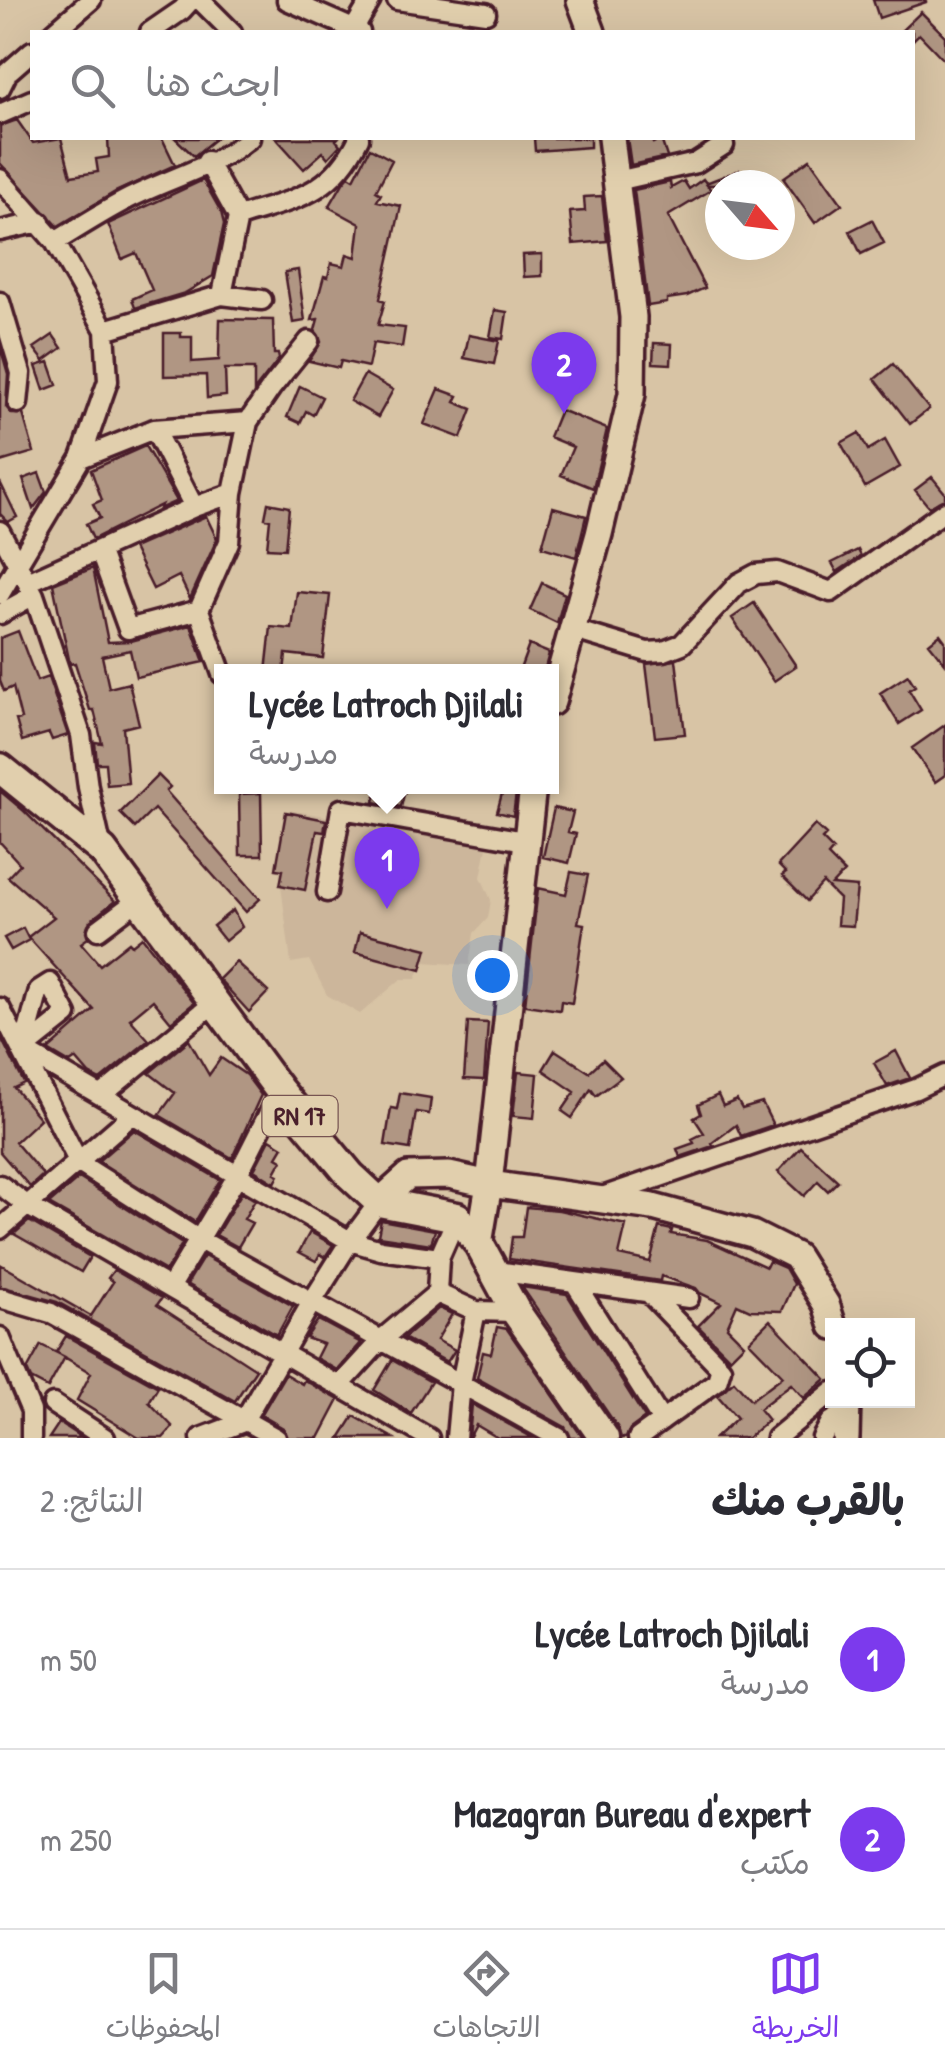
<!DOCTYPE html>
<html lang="ar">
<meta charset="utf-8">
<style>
:root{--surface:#fff;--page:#f2f2f3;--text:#2b2b33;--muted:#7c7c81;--line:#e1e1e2;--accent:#7c3aed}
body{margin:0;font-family:"Patrick Hand","Playpen Sans Arabic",sans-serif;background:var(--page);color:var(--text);direction:rtl}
.controls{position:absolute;right:30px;bottom:30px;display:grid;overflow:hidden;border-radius:0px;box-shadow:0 10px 40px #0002}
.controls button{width:90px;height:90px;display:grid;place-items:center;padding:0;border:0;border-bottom:2px solid var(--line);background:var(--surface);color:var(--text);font:50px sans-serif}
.compass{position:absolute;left:705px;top:170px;width:90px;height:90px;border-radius:50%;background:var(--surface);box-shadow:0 10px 40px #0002;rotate:118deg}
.you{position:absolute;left:492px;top:975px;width:35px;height:35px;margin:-25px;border:8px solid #fff;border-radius:50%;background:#1a73e8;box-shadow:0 0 0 15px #1a73e833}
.badge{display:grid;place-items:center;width:65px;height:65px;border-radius:50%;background:var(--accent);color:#fff;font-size:32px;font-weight:700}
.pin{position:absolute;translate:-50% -82px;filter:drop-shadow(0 2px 5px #0008)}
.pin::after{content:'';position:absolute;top:52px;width:35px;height:30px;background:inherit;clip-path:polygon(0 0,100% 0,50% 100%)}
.popup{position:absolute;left:214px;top:664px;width:345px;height:130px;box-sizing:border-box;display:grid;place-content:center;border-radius:0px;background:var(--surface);filter:drop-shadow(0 2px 8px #0005);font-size:32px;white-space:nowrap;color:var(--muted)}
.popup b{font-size:38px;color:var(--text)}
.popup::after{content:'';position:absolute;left:50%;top:100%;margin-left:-20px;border:20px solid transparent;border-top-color:var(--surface)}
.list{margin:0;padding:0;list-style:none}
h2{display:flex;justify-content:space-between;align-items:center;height:130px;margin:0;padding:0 40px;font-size:42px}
h2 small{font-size:32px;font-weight:400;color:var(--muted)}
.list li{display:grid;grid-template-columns:65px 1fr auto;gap:30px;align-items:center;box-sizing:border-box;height:180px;padding:0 40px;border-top:2px solid var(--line)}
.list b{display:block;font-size:38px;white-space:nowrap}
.list p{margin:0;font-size:32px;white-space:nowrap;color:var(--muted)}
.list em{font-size:32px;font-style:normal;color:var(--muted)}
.icon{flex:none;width:55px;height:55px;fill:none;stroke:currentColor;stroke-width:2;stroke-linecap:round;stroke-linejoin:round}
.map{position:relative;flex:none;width:945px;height:1438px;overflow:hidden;direction:ltr}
.search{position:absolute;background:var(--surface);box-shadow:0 10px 40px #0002;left:30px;right:30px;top:30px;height:110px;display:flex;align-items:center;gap:25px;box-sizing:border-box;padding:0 35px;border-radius:0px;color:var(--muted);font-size:38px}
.sheet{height:490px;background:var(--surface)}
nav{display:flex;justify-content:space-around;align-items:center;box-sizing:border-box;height:140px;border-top:2px solid var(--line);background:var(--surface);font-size:28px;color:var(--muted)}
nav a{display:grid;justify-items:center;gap:5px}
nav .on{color:var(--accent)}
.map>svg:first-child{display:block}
.built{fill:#ccb69b}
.building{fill:#b09683;stroke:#4a1f2b;stroke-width:2.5}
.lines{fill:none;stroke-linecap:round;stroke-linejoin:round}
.minor-casing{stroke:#4a1f2b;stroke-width:25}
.secondary-casing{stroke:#4a1f2b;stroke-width:32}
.primary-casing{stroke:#4a1f2b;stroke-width:35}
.minor{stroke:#e1cfad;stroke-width:18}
.secondary{stroke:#e1cfad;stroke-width:25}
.primary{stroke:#e1cfad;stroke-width:28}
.labels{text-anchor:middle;stroke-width:8;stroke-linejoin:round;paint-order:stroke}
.shield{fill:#e1cfad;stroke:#775452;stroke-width:2.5}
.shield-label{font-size:25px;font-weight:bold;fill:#4a1f2b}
</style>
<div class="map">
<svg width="945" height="1438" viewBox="0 0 945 1438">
<rect width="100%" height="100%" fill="#d8c4a5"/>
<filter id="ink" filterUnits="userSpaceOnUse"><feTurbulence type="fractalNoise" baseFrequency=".01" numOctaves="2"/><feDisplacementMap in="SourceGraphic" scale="20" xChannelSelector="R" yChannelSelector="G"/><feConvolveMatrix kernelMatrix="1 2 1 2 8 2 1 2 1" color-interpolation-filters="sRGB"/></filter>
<g filter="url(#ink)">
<path class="built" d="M288,810L488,842L481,877L491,900L488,918L474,933L469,965L423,962L416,979H401L360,1014L327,995L309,960L291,963L279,870Z"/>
<path class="building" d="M873,0H926V2L879,18Z
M921,12L945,36V61L919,34L912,41V32H900Z
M17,120L33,143L61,138L71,176L98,172L96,159L109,157L108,138H162L175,165L115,192L58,226L0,163V126Z
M175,138H216L194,156Z
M276,138H338L336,140L340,145L328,158L323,152L304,169Z
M534,138H590V147L535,151Z
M627,138H650L653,143L661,139L667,157L631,165Z
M370,148L392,160L376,191L381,194L377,201L401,206L380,299L385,301L378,325L405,328L402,347L373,343L368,367L341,361L339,368L309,361L321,342L315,330L318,319L312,320L324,276L328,277L331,263L344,266L347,254L356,257L360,224L329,207L343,183L349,176L354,179Z
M810,159L842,204L815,223L783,178Z
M739,170L745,185H707L711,190L668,216L705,288L687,296L667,299V303L648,306L634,190L670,182L671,188L684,181L689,189L703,179L706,183Z
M203,180L221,212L224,224L213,276L185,293L135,308L132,299L152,290L136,253L122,259L108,224Z
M602,196L607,241L573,244L570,212L585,211L584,197Z
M872,220L884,243L861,254L850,231Z
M542,254V276L524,277L523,255Z
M298,270L305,321L293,323L285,272Z
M495,310L507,312L503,339L490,337Z
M220,319L273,320L274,354H278L279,359L254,391V369H225L226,396L207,398L206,375L164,376V333H181V337H192V362L219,360Z
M53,335L62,348L44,361L34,348Z
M469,335L499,341L494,364L464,358Z
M654,343L672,344L671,364L653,363Z
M0,346L8,374L6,407L12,414H23L34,452L0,462Z
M49,362L57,385L44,390L36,366Z
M893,364L929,409L910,424L875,379Z
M365,374L393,390L378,417L350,401Z
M300,386L322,397L313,415L306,411L300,423L287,417Z
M439,389L458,396L455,402L472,409L461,438L424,424Z
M560,410L607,429L593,488L561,475L573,447L549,437Z
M859,433L868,450L885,440L900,467L865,487L841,443Z
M145,446L177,501L159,509L161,505L93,539L86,524L100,518L93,504L102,500L91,470Z
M39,473L46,492L33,509L23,479Z
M932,477L945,493V499L929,507L915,490Z
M0,482L17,517L8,522L0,514Z
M268,503L289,507L285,549L267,548L270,519L265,518Z
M553,507L586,516L576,557L542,547Z
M206,516L217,539L190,599L179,576L153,589L133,548Z
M858,550L861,556L837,572L832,563Z
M93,568L108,642L131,641L191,625L204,662L136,677L130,650L102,656L109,688L129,683L139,724L123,728L128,783L107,785L105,763H97L95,742L102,743L94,710H90L75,663L70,664L53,584Z
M542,583L565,594L557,623L530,610Z
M297,592L330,595L323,658L286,654L284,672H266L271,627L292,629Z
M754,603L796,666L774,681L732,618Z
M18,631L37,681L48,677L68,735L52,740L49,733L22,741L16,720L21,719L13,687L4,691L0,681V638Z
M940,634L945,641V663L929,643Z
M529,645L549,653L544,672H519Z
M676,660L685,734L655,737L646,664Z
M908,675L915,686L909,690L921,710L899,724L880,693Z
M945,725V775L935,782L912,748Z
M158,775L170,787L166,791L260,899L246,912L154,809L135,828L120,813Z
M378,786H406L401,807L374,802Z
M504,786H517L513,816L497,812Z
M0,791L24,811L115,901L90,921L86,931L88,938L81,943L100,965L129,942L132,945L142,937L194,1003L171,1022L153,1000L130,1019L149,1040L100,1080L89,1074L76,1059L70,1063L48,1050L94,1010L28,937L54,917L8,877L20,864L0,842Z
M261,793L262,855H240L239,794Z
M554,808L573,812L568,832L576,834L569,863L543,857Z
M286,812L326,820L324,832L317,831L305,890L280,885L283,870L276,869Z
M815,825L826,835L822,839L833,850L828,856L844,872L832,885L857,887L853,926L837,925L839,899L823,883L807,901L782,876L786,873L778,865Z
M571,872L588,875L578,923L584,924L572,1003L561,1001L560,1010L525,1005L538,888L566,894Z
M233,910L242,927L225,941L213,926Z
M23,928L29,940L11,950L4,938Z
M360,932L427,949L421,970L355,952Z
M236,962L268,992L249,1012L219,979Z
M468,1022L488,1023L484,1080L464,1079Z
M0,1036L24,1083L14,1088L40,1119L15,1142L43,1175L30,1187L0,1152Z
M189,1040L209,1075L221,1058L246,1075L261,1095L232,1158L159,1115L175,1093L149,1073Z
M555,1050L589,1072L603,1059L621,1077L596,1096L591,1089L572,1118L562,1111L575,1092L543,1070Z
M896,1051L910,1078L887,1086L874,1063Z
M518,1072L538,1074L534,1118L513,1116Z
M400,1093L431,1098L429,1114L416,1112L410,1149L385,1145L391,1108L397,1109Z
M718,1095L723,1106L737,1100L742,1109L762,1103L773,1125L741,1136L736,1125L712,1143L713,1146L680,1157L677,1149L694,1143L692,1139L704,1133L694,1118L701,1114L698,1105Z
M134,1130L220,1180L195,1222L98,1161Z
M270,1139L283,1147L277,1157L282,1160L275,1173L279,1175L275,1183L254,1170Z
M801,1147L838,1181L828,1191L818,1181L804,1196L778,1172Z
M79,1178L182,1244L166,1271L49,1204Z
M242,1192L255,1200L244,1219L252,1223L238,1247L216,1235Z
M526,1207L559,1210L626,1225L619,1255L650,1262L659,1227L672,1230L671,1234L707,1240L766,1267L769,1261L785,1268L794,1284L782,1311L750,1310L737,1304L727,1327L744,1344L730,1358L698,1326L721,1303L700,1293L696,1288L661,1276L660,1281L509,1259L512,1237H522Z
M381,1220L435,1230L431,1244L378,1236Z
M29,1221L90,1257L81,1272L14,1234Z
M310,1232L333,1245L325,1257L320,1254L316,1261L299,1252Z
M204,1256L293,1306L277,1335L187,1284Z
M0,1264L91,1316L113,1282L108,1278L114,1270L162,1298L157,1305L256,1369L235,1401L57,1302L0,1286Z
M522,1287L567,1294L645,1418L630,1429L626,1438H621L618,1428Z
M439,1308L452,1314L437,1340L455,1350L447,1362L404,1338Z
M318,1320L361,1343L337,1370L316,1358L323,1344L306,1338Z
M770,1320L826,1379L804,1398L791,1384L759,1409L768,1420L748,1438H715L737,1418L718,1396L728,1386L734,1381L751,1400L783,1376L749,1341Z
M497,1327L507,1329L583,1438H571L565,1427L477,1378L483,1352L491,1354Z
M66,1336L158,1387L149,1402L173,1427L163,1438H139L77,1400L91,1373L56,1352Z
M41,1345L65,1357L48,1388L31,1379L27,1370Z
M392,1360L431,1382L411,1413L374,1390Z
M285,1374L302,1384L304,1380L339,1400L319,1438H288L283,1428L261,1415Z
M472,1404L533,1438H498L476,1425L469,1438Z
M354,1416L393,1438H340Z
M59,1423L82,1438H49Z"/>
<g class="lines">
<defs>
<path id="minor" d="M200,0L232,32
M287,0L360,32
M397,0L486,13
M54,32L91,0
M150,32L182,10L191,0
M352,32L371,0
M0,88L8,72L32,51
M0,114L32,100
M0,179L55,242L105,330L108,381L81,458L0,594
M617,181L696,163L724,145
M238,217C294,199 331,196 359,138
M0,231L40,222
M55,242C80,227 104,211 130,198C170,178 217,166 250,138
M222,295L262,300
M0,302L21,373L18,403
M105,330L222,295L238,217L207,161
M154,429L248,422
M81,458L154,429L194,507
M0,531L34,595L0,614
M100,552L128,629L199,610L229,542L233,493
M28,582L194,507L233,493L248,422L272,387L309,341
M34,595L81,735L88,787L102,850
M199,610L222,674
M571,629L647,652L664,651L682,644L739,583L756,574L777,572L831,592L945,511
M327,892L341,809L525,841
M98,930L138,900
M50,983L67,1015L23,1050L39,990Z
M0,1008L79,1163L198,1239L559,1438
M23,1050L350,1241L381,1250L439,1258
M102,1095L214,1003
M0,1185L28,1206L429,1438
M602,1197L916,1089L945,1075
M457,1217L439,1258L437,1293L476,1311L516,1312
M0,1229L132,1115
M496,1271L689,1298
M575,1283L662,1421
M170,1288L237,1176L280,1091
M0,1298L51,1313L276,1438
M0,1337L31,1411V1438
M340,1385L382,1339L437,1293
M53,1404L105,1438
M201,1438L243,1422L313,1300L350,1241L379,1202
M456,1438L461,1383L476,1311
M638,1438L717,1381L721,1368L649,1293
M776,1438L832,1392
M822,1438L831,1422L847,1412"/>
<path id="secondary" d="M580,0L592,32
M552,702L599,534L632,394L633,317L611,138
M379,1202L408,1176L449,1175L489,1184L653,1207L752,1234L796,1256L826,1304L833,1326
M479,1244L489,1184L533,786
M846,1438L847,1400"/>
<path id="primary" d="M0,768L103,851L280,1091L350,1175L379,1202L457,1217L479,1244L516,1312L604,1438"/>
</defs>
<use href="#minor" class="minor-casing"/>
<use href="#secondary" class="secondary-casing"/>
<use href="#primary" class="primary-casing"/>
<use href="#minor" class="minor"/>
<use href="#secondary" class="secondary"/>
<use href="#primary" class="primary"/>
</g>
</g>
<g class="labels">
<rect class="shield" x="262.5" y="1096" width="75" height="40" rx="8"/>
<g class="shield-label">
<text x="300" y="1125">RN 17</text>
</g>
</g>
</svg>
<div class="controls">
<button><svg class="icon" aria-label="locate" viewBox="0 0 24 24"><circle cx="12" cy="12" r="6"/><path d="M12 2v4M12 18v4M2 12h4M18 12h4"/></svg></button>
</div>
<svg class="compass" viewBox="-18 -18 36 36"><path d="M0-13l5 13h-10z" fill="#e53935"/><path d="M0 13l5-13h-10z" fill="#7c7c81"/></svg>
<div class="you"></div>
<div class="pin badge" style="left:387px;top:909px">1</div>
<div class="popup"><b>Lycée Latroch Djilali</b>مدرسة</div>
<div class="pin badge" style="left:564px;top:414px">2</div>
<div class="search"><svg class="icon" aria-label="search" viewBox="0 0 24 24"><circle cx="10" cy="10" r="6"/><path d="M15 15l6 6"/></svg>ابحث هنا</div>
</div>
<section class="sheet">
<h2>بالقرب منك<small>النتائج: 2</small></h2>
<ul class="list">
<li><span class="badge">1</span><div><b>Lycée Latroch Djilali</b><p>مدرسة</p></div><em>50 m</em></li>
<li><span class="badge">2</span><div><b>Mazagran Bureau d'expert</b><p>مكتب</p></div><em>250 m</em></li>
</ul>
</section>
<nav>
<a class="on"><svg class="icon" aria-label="map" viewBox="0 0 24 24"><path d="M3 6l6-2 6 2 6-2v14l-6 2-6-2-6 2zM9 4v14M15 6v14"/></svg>الخريطة</a>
<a><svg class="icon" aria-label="directions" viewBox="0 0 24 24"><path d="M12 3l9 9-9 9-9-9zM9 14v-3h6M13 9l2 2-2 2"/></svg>الاتجاهات</a>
<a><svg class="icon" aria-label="saved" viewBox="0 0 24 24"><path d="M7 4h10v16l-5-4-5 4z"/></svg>المحفوظات</a>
</nav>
